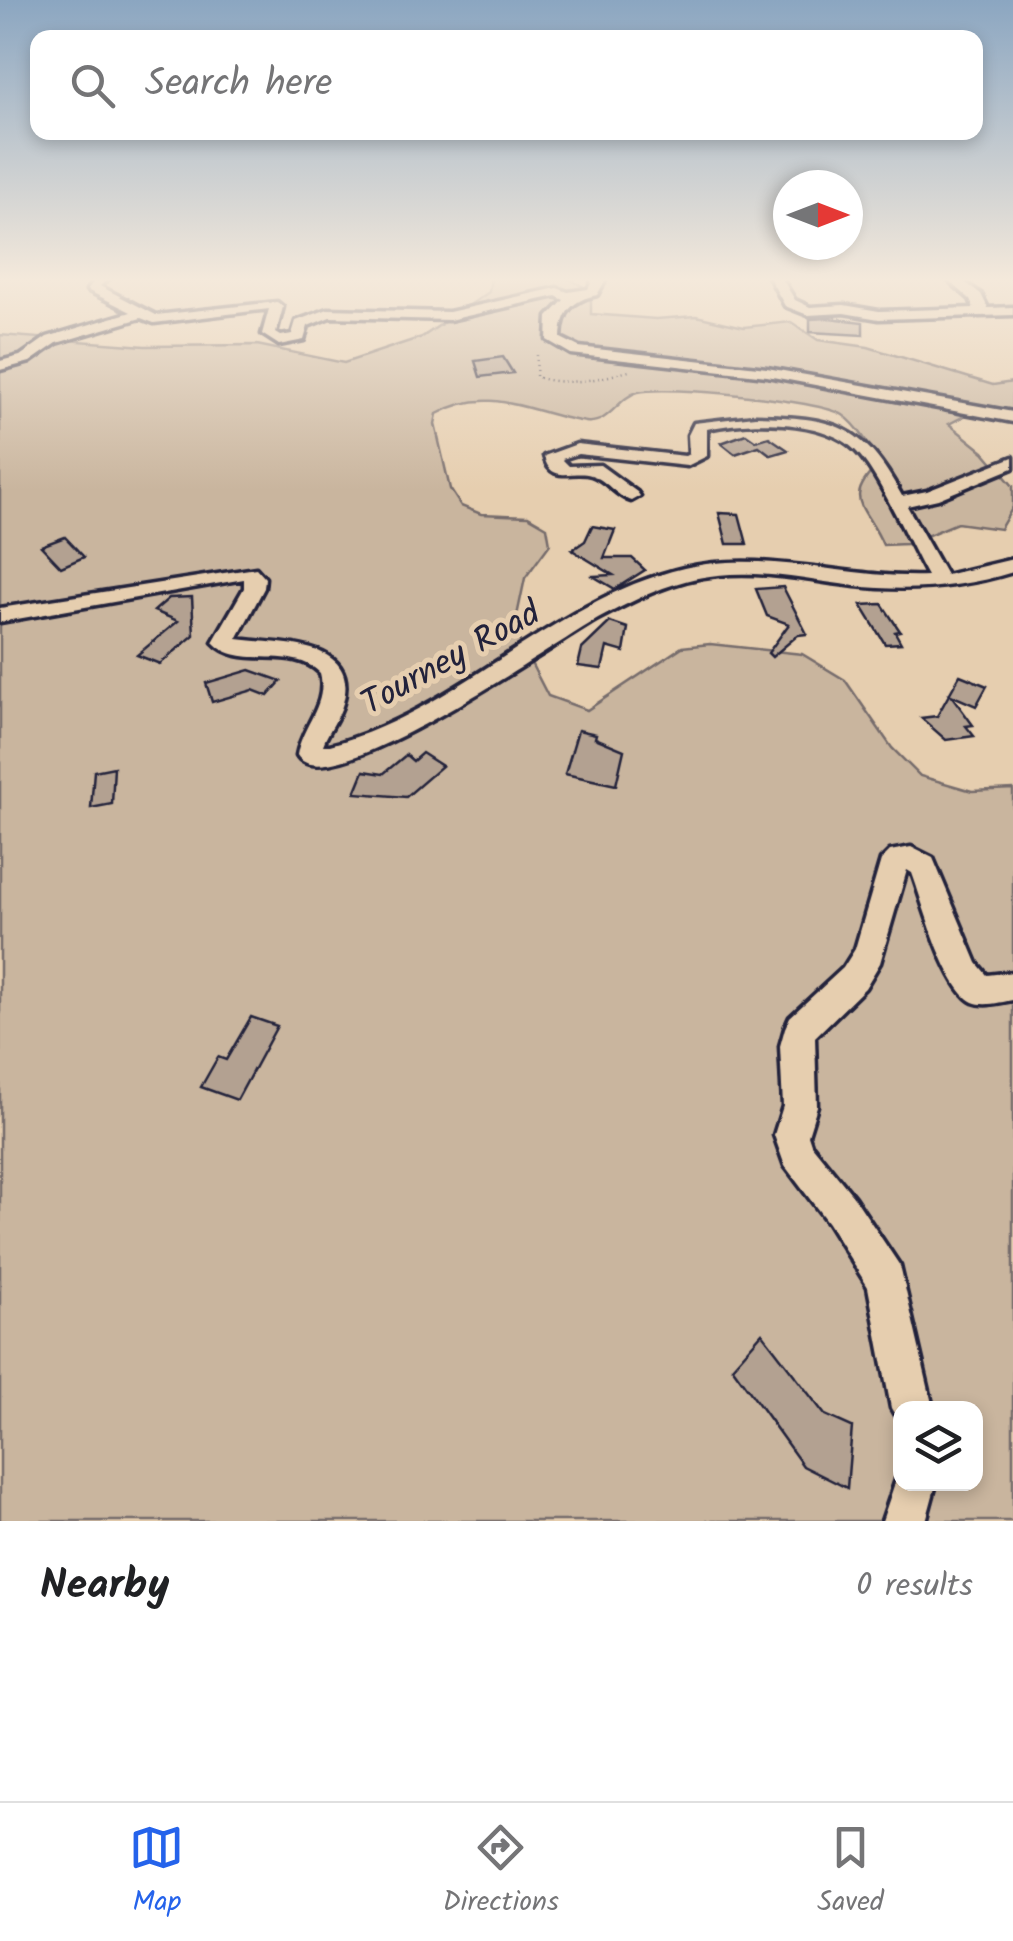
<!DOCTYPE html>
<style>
:root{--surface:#fff;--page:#f2f2f2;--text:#202124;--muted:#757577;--line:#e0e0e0;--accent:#2563eb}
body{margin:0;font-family:Kalam,sans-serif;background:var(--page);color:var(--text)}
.controls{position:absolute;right:30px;bottom:30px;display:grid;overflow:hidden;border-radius:20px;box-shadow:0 5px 15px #0003}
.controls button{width:90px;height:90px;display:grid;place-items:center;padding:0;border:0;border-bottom:2px solid var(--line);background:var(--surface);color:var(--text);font:50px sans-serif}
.compass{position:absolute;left:773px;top:170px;width:90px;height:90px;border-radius:50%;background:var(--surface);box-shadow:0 5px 15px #0003;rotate:90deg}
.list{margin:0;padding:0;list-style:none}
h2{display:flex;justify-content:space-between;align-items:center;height:130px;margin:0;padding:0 40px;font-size:42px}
h2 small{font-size:32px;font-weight:400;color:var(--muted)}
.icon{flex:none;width:55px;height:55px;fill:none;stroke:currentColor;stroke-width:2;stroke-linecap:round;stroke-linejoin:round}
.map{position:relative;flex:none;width:1013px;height:1521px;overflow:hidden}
.search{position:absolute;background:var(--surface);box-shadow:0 5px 15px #0003;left:30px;right:30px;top:30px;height:110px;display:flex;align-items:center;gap:25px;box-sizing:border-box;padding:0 35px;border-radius:20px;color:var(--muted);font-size:38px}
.sheet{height:280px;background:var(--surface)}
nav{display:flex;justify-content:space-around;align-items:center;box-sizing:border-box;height:140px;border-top:2px solid var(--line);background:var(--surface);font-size:28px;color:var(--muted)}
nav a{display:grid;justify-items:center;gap:5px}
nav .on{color:var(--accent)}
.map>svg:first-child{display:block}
.green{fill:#c9b59e;stroke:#766c6c;stroke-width:2.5;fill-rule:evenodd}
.building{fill:#b3a191;stroke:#22223b;stroke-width:2.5}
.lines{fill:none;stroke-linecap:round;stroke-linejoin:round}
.minor-casing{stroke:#22223b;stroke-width:7}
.path{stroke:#22223b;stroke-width:2.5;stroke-dasharray:1 4;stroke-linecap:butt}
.minor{fill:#e6ceaf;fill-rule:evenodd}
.labels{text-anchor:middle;stroke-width:10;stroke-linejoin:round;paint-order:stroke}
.street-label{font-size:35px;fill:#22223b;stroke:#e6ceaf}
</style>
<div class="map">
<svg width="1013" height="1521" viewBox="0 0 1013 1521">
<rect width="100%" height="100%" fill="#e6ceaf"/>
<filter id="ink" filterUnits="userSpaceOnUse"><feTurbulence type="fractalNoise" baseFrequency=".01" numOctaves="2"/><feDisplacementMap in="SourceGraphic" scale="20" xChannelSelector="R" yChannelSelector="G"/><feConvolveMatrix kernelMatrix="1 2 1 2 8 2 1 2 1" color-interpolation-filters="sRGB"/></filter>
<g filter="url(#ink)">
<path class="green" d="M491,277H566L591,291V314L656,319L696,316L744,327L791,322L818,340L868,347L993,385L1013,382V414L972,412L949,424L984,452L1013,486V507L1000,529L957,523L907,544L883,545C866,505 841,501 879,464C870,447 859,426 843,415C819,400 667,385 638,392C618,397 609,425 586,422C534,415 491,383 437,414L435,424L450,489L461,506L481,514L528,516L547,527L550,544L525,578L514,630L548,696L587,710L682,647L710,644L802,654L845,680L892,748L920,776L972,791L1013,789V1521H0V335L145,346L257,345L344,363L422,337L489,292ZM900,1408H976V1484H900Z"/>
<path class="building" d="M829,318L863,322V335L810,332V319Z
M503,357L513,373L480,377L475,361Z
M746,434L756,441L769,437L788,450L771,455L759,446L735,454L721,443Z
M719,513L739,514L747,544H727Z
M592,526L615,530L604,558H632L645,570L615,589L593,576L613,575L572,550L585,541Z
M65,537L84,557L61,567L41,546Z
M783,587L807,634L798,635L772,657L768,653L789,624L767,616L756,589Z
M192,597L194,635L160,664L137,655L178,621L154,611L169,598Z
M882,604L900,631L895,632L901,643L885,644L861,605Z
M610,622L628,628L624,652L607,647L602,669L578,666L582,649Z
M250,670L281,681L268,696L253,690L212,702L206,683Z
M960,675L987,686L976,706L951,695L973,725L966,726L974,736L946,740L921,718L937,716Z
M578,730L596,734L595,738L624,750L616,785L565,774Z
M422,753L442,766L406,797L355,793L364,771L383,774L406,755L413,761Z
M114,767L112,804L91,808L94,771Z
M251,1017L277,1026L237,1100L201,1087L218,1057L226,1060Z
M762,1333L825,1415L852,1427L847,1488L803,1466L732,1367Z"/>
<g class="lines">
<defs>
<path id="minor" d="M97,277H110L100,286L156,315L277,302L283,307L276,333L281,336L292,334L296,321L328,309L449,312L557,288L568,292L588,289L592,281L589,277H602L605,281L597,295C572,300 562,312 561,338L579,347L767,368L1013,412V422L767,376L571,354L547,340L548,317L564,300L556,296L449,320L330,317L308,326L304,340L279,345L262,334L269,309L154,323L141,318L57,343L30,362L0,370V361L20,356L47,337L131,312L87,290Z
M769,277H781L795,300L810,307L844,305L879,311L974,308L970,299L946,278L958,277L981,294L988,308L1013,307V315L879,319L844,313L808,315L785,306Z
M755,416C834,418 863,423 902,496L927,491L1013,457V468L938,499L907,506L946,575L1013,559V572C961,588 909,592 855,586C810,581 764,570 718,575C674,579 636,599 598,619C559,640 325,806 297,755C302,725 328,705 320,673C292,644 239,671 213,642L244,588V579L0,622V608L256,568L265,578L264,588L237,639C276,645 361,638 343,703C339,718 328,731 323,745H330C458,711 553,599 684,568C764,549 847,579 927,576C909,544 879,473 855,450C823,418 747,420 707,429V456L687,466L578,454L562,459L569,466L600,465L637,492L640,496L631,501C616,496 605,479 591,475C572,469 551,485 544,456L577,444L685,456L689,454L688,435L694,423Z
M911,847L933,858L977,963L987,975L1013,972V1000C1001,1002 985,1007 973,1002C946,989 923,903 912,873L907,870L880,963L865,988L815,1037L817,1106L808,1135L811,1144L854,1197L900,1266L933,1408H900V1424L891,1408L868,1287L828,1223L785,1166L774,1135L783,1106L780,1046L785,1028L790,1017L843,968L855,949L881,860L890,851Z
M900,1468V1484H936L926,1521H882Z"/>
</defs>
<use href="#minor" class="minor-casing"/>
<path class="path" d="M537,355L536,377C567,387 598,379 629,371"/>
<use href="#minor" class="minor"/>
</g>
</g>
<linearGradient id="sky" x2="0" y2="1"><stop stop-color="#8ba6c1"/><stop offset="0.57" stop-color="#f4e9db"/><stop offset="1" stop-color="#f4e9db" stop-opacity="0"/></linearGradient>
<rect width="1013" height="490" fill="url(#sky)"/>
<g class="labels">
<g class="street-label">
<text transform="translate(450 657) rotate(-29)" y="12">Tourney Road</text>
</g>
</g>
</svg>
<div class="controls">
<button><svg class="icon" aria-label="layers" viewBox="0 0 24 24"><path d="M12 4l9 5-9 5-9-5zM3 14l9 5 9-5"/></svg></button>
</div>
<svg class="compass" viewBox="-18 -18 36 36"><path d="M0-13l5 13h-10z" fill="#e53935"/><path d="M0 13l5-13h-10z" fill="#757577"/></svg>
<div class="search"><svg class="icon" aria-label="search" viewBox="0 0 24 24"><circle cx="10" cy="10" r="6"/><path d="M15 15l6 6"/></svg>Search here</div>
</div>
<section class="sheet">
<h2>Nearby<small>0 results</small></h2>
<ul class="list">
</ul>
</section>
<nav>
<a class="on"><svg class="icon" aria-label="map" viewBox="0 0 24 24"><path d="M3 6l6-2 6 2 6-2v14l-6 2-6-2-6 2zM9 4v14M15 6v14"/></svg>Map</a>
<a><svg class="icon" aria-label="directions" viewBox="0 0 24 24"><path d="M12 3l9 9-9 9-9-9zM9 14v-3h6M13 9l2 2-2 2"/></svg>Directions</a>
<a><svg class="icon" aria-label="saved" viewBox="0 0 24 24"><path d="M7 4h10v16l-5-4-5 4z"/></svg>Saved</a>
</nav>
